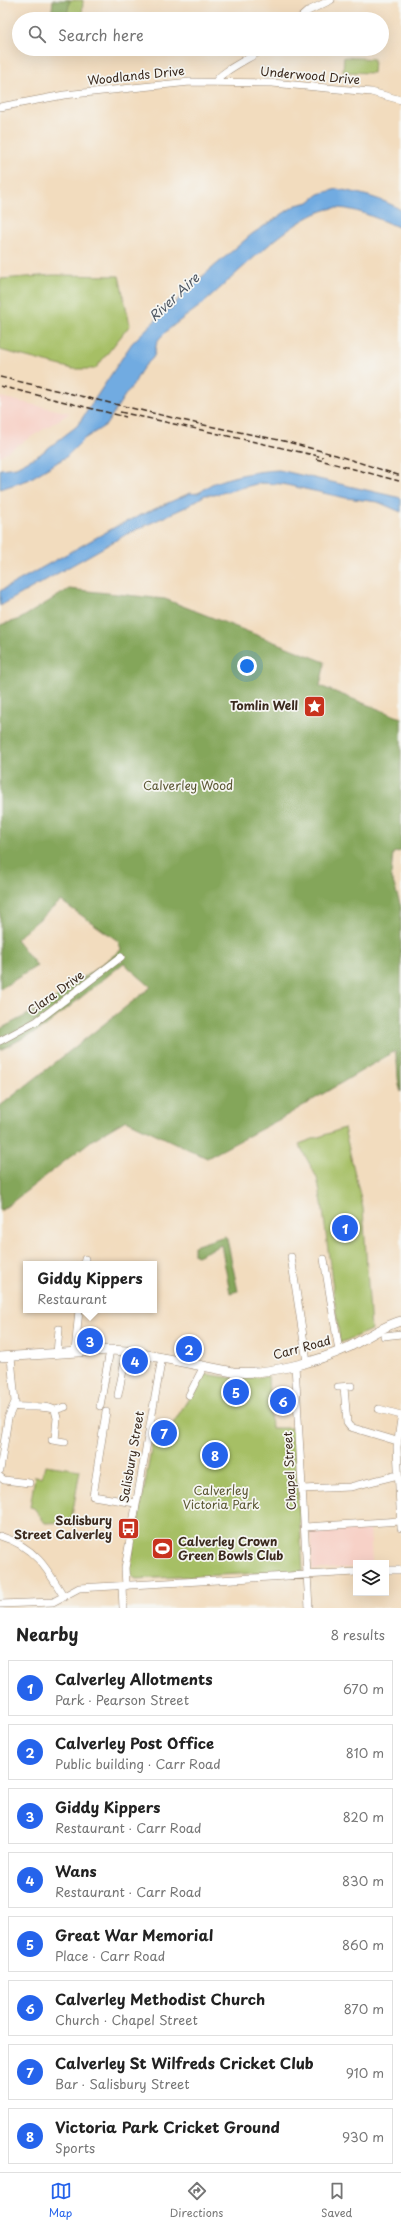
<!DOCTYPE html>
<meta charset="utf-8">
<style>
:root{--surface:#fff;--page:#f6f6f6;--text:#222;--muted:#767676;--line:#e0e0e0;--accent:#2563eb}
body{margin:0;font-family:"Playpen Sans",sans-serif;background:var(--page);color:var(--text)}
.controls{position:absolute;right:12px;bottom:12px;display:grid;overflow:hidden;border-radius:0px;box-shadow:0 4px 16px #0002}
.controls button{width:36px;height:36px;display:grid;place-items:center;padding:0;border:0;border-bottom:1px solid var(--line);background:var(--surface);color:var(--text);font:20px sans-serif}
.you{position:absolute;left:247px;top:666px;width:14px;height:14px;margin:-10px;border:3px solid #fff;border-radius:50%;background:#1a73e8;box-shadow:0 0 0 6px #1a73e833}
.badge{display:grid;place-items:center;width:26px;height:26px;border-radius:50%;background:var(--accent);color:#fff;font-size:13px;font-weight:700}
.pin{position:absolute;translate:-50% -50%;border:2px solid #fff;box-shadow:0 1px 4px #0006}
.popup{position:absolute;left:23px;top:1261px;width:134px;height:52px;box-sizing:border-box;display:grid;place-content:center;border-radius:0px;background:var(--surface);filter:drop-shadow(0 1px 3px #0005);font-size:13px;white-space:nowrap;color:var(--muted)}
.popup b{font-size:15px;color:var(--text)}
.popup::after{content:'';position:absolute;left:50%;top:100%;margin-left:-8px;border:8px solid transparent;border-top-color:var(--surface)}
.list{margin:0;padding:0;list-style:none}
h2{display:flex;justify-content:space-between;align-items:center;height:52px;margin:0;padding:0 16px;font-size:17px}
h2 small{font-size:13px;font-weight:400;color:var(--muted)}
.list li{display:grid;grid-template-columns:26px 1fr auto;gap:12px;align-items:center;box-sizing:border-box;height:56px;margin:0 8px 8px;padding:0 8px;border:1px solid var(--line);border-radius:0px}
.list b{display:block;font-size:15px;white-space:nowrap}
.list p{margin:0;font-size:13px;white-space:nowrap;color:var(--muted)}
.list em{font-size:13px;font-style:normal;color:var(--muted)}
.icon{flex:none;width:22px;height:22px;fill:none;stroke:currentColor;stroke-width:2;stroke-linecap:round;stroke-linejoin:round}
.map{position:relative;flex:none;width:401px;height:1608px;overflow:hidden}
.search{position:absolute;background:var(--surface);box-shadow:0 4px 16px #0002;left:12px;right:12px;top:12px;height:44px;display:flex;align-items:center;gap:10px;box-sizing:border-box;padding:0 14px;border-radius:22px;color:var(--muted);font-size:15px}
.sheet{height:564px;background:var(--surface)}
nav{display:flex;justify-content:space-around;align-items:center;box-sizing:border-box;height:56px;border-top:1px solid var(--line);background:var(--surface);font-size:11px;color:var(--muted)}
nav a{display:grid;justify-items:center;gap:2px}
nav .on{color:var(--accent)}
.map>svg:first-child{display:block}
.built{fill:#f7d1c7}
.green{fill:#a6bf65;stroke:#707442}
.forest{fill:#84a65a;stroke:#60683c}
.water{fill:#71abe1;stroke:#566a80}
.lines{fill:none;stroke-linecap:round;stroke-linejoin:round}
.minor-casing{stroke:#96836e;stroke-width:8}
.major-casing{stroke:#96836e;stroke-width:10}
.minor{stroke:#fff;stroke-width:7}
.major{stroke:#fff;stroke-width:9}
.rail{stroke:#3b2a1e;stroke-width:1.5;stroke-dasharray:6 3;stroke-linecap:butt}
.labels{text-anchor:middle;stroke-width:3.5;stroke-linejoin:round;paint-order:stroke}
.street-label{font-size:12px;fill:#3b2a1e;stroke:#f6f6f2}
.poi-label{font-size:12px;font-weight:bold;fill:#3b2a1e;stroke:#f6f6f2;text-anchor:end}
.park-label{font-size:12px;fill:#5b5733;stroke:#f6f6f2}
.water-label{font-size:13px;font-style:italic;fill:#4e5762;stroke:#f6f6f2}
</style>
<div class="map">
<svg width="401" height="1608" viewBox="0 0 401 1608">
<rect width="100%" height="100%" fill="#f6f6f2"/>
<filter id="ink" filterUnits="userSpaceOnUse"><feTurbulence type="fractalNoise" baseFrequency=".025" numOctaves="2"/><feDisplacementMap in="SourceGraphic" scale="8" xChannelSelector="R" yChannelSelector="G"/><feConvolveMatrix kernelMatrix="1 2 1 2 8 2 1 2 1" color-interpolation-filters="sRGB"/></filter>
<filter id="wash" filterUnits="userSpaceOnUse"><feTurbulence type="fractalNoise" baseFrequency=".012" numOctaves="4" result="noise"/><feDisplacementMap in="SourceGraphic" scale="16" xChannelSelector="R" yChannelSelector="G"/><feGaussianBlur stdDeviation="0.9" result="paint"/><feColorMatrix in="noise" values="0 0 0 0 0 0 0 0 0 0 0 0 0 0 0 0 0 1.4 0 .05"/><feComposite in="paint" operator="in"/></filter>
<g filter="url(#wash)">
<rect width="100%" height="100%" fill="#f2dcbe"/>
<path class="built" d="M0,397L70,413L0,456Z
M370,1527L372,1563H356V1567L312,1570L310,1531Z"/>
<path class="green" d="M66,0H83L82,19H65Z
M344,57L374,59L373,73L343,72Z
M53,275L119,276L130,325L95,369H73L0,350V279Z
M344,1128L363,1208L371,1330L340,1343L322,1203L317,1178L299,1144Z
M204,1374L239,1379L268,1376L271,1428H294L303,1571L135,1579L131,1576L130,1569L156,1422L172,1425Z
M45,1465L80,1470L71,1522L45,1523L34,1508L30,1507L35,1476L42,1477Z"/>
<path class="forest" d="M53,0H70L66,19H51Z
M69,589L165,599L325,662L320,686L401,718V851L393,853L391,875L401,907V1092C396,1080 399,1064 395,1051L284,1117L207,1158L126,1120L92,1140L2,1210H0V1106L151,987L128,967L125,962L43,1028L0,1050V1029L48,1004L121,950L118,941L61,901L16,939L37,966L0,989V625L20,619Z
M225,1236L227,1239L238,1291L230,1293L221,1245L197,1256L194,1255V1246Z"/>
<path class="water" d="M337,189C359,193 382,198 401,210V228C381,221 360,209 338,208C301,207 234,277 206,301C191,314 172,324 159,339C155,345 156,350 154,356C152,360 146,364 144,367C137,375 135,386 127,392L106,425L84,439L66,457L28,480L0,489V469L16,467L39,455L77,426L132,343L165,311L172,308L183,293L252,234L296,205L309,202L319,194Z
M279,470L401,498V512L378,502L346,498L282,484L260,483L214,495H205L188,506L127,534L0,606V591L117,526L190,493C201,496 205,486 214,483C236,475 257,471 279,470Z"/>
</g>
<g filter="url(#ink)">
<g class="lines">
<defs>
<path id="minor" d="M299,19L308,11L331,0
M216,82C219,72 253,57 263,49
M0,107L64,95L190,82L272,83L371,92L401,100
M0,1041L37,1021L121,957
M291,1257L307,1362
M324,1259L339,1351
M84,1264L85,1259
M384,1336L401,1334
M75,1352L79,1310
M57,1354L59,1329
M295,1365L309,1608
M338,1387L351,1386
M344,1387L347,1423L350,1427L397,1441
M118,1395L127,1351
M189,1395L204,1366
M14,1406C26,1409 44,1404 55,1410L57,1418L55,1440
M100,1406L110,1350
M379,1409L401,1415
M55,1410L65,1407
M106,1412L93,1496L135,1503
M401,1419L397,1447L401,1528
M52,1440L65,1442
M0,1470L8,1418L15,1402L11,1357
M0,1477L4,1480L29,1483
M302,1489L350,1487L398,1475
M305,1527L401,1521
M0,1536C34,1546 47,1568 64,1597
M386,1570H401
M122,1586L123,1608
M126,1586L125,1568L162,1357
M0,1604L53,1602L79,1588L356,1572"/>
<path id="major" d="M0,1357L110,1350L127,1351L233,1372C268,1375 317,1362 349,1347C366,1338 383,1326 401,1321"/>
</defs>
<use href="#minor" class="minor-casing"/>
<use href="#major" class="major-casing"/>
<use href="#minor" class="minor"/>
<use href="#major" class="major"/>
<path class="rail" d="M0,377L199,424L284,441L336,455L401,476
M0,386L126,417
M120,412L323,457
M316,459L399,481"/>
</g>
</g>
<defs>
<symbol id="sight-square" viewBox="-11 -11 22 22"><rect x="-9" y="-9" width="18" height="18" rx="4" fill="#c8321e" stroke="#f6f6f2"/><path d="M0-6L1.8-2.2L6-1.7L2.9 1.2L3.7 5.4L0 3.3L-3.7 5.4L-2.9 1.2L-6-1.7L-1.8-2.2Z" fill="#fff"/></symbol>
<symbol id="bus-square" viewBox="-11 -11 22 22"><rect x="-9" y="-9" width="18" height="18" rx="4" fill="#c8321e" stroke="#f6f6f2"/><path d="M-5-6H5V4H4V6H2V4H-2V6H-4V4H-5ZM-3.5-4V0h7V-4ZM-3.5 1.2v1.5H-2V1.2ZM2 1.2v1.5H3.5V1.2Z" fill="#fff"/></symbol>
<symbol id="stadium-square" viewBox="-11 -11 22 22"><rect x="-9" y="-9" width="18" height="18" rx="4" fill="#c8321e" stroke="#f6f6f2"/><path d="M0-5a6.5 5 0 1 0 0 10a6.5 5 0 1 0 0-10ZM-3.5-1.8h7v3.6h-7Z" fill="#fff"/></symbol>
</defs>
<g fill-rule="evenodd">
<use href="#sight-square" x="302" y="694" width="25" height="25"/>
<use href="#bus-square" x="116" y="1516" width="25" height="25"/>
<use href="#stadium-square" x="150" y="1536" width="25" height="25"/>
</g>
<g class="labels">
<g class="street-label">
<text transform="translate(136 76) rotate(-6)" y="4">Woodlands Drive</text>
<text transform="translate(310 76) rotate(5)" y="4">Underwood Drive</text>
<text transform="translate(56 993) rotate(-36)" y="4">Clara Drive</text>
<text transform="translate(302 1348) rotate(-15)" y="4">Carr Road</text>
<text transform="translate(132 1457) rotate(-80)" y="4">Salisbury Street</text>
<text transform="translate(290 1471) rotate(-93)" y="4">Chapel Street</text>
</g>
<g class="poi-label">
<text x="298" y="710">Tomlin Well</text>
<text x="112" y="1525">Salisbury<tspan x="112" dy="14">Street Calverley</tspan></text>
<text x="178" y="1546" text-anchor="start">Calverley Crown<tspan x="178" dy="14">Green Bowls Club</tspan></text>
</g>
<g class="park-label">
<text x="188" y="790">Calverley Wood</text>
<text x="221" y="1495">Calverley<tspan x="221" dy="14">Victoria Park</tspan></text>
</g>
<g class="water-label">
<text transform="translate(174 297) rotate(-43)" y="5">River Aire</text>
</g>
</g>
</svg>
<div class="controls">
<button><svg class="icon" aria-label="layers" viewBox="0 0 24 24"><path d="M12 4l9 5-9 5-9-5zM3 14l9 5 9-5"/></svg></button>
</div>
<div class="you"></div>
<div class="pin badge" style="left:345px;top:1228px">1</div>
<div class="pin badge" style="left:189px;top:1349px">2</div>
<div class="pin badge" style="left:90px;top:1341px">3</div>
<div class="popup"><b>Giddy Kippers</b>Restaurant</div>
<div class="pin badge" style="left:135px;top:1361px">4</div>
<div class="pin badge" style="left:236px;top:1392px">5</div>
<div class="pin badge" style="left:283px;top:1401px">6</div>
<div class="pin badge" style="left:164px;top:1433px">7</div>
<div class="pin badge" style="left:215px;top:1455px">8</div>
<div class="search"><svg class="icon" aria-label="search" viewBox="0 0 24 24"><circle cx="10" cy="10" r="6"/><path d="M15 15l6 6"/></svg>Search here</div>
</div>
<section class="sheet">
<h2>Nearby<small>8 results</small></h2>
<ul class="list">
<li><span class="badge">1</span><div><b>Calverley Allotments</b><p>Park · Pearson Street</p></div><em>670 m</em></li>
<li><span class="badge">2</span><div><b>Calverley Post Office</b><p>Public building · Carr Road</p></div><em>810 m</em></li>
<li><span class="badge">3</span><div><b>Giddy Kippers</b><p>Restaurant · Carr Road</p></div><em>820 m</em></li>
<li><span class="badge">4</span><div><b>Wans</b><p>Restaurant · Carr Road</p></div><em>830 m</em></li>
<li><span class="badge">5</span><div><b>Great War Memorial</b><p>Place · Carr Road</p></div><em>860 m</em></li>
<li><span class="badge">6</span><div><b>Calverley Methodist Church</b><p>Church · Chapel Street</p></div><em>870 m</em></li>
<li><span class="badge">7</span><div><b>Calverley St Wilfreds Cricket Club</b><p>Bar · Salisbury Street</p></div><em>910 m</em></li>
<li><span class="badge">8</span><div><b>Victoria Park Cricket Ground</b><p>Sports</p></div><em>930 m</em></li>
</ul>
</section>
<nav>
<a class="on"><svg class="icon" aria-label="map" viewBox="0 0 24 24"><path d="M3 6l6-2 6 2 6-2v14l-6 2-6-2-6 2zM9 4v14M15 6v14"/></svg>Map</a>
<a><svg class="icon" aria-label="directions" viewBox="0 0 24 24"><path d="M12 3l9 9-9 9-9-9zM9 14v-3h6M13 9l2 2-2 2"/></svg>Directions</a>
<a><svg class="icon" aria-label="saved" viewBox="0 0 24 24"><path d="M7 4h10v16l-5-4-5 4z"/></svg>Saved</a>
</nav>
